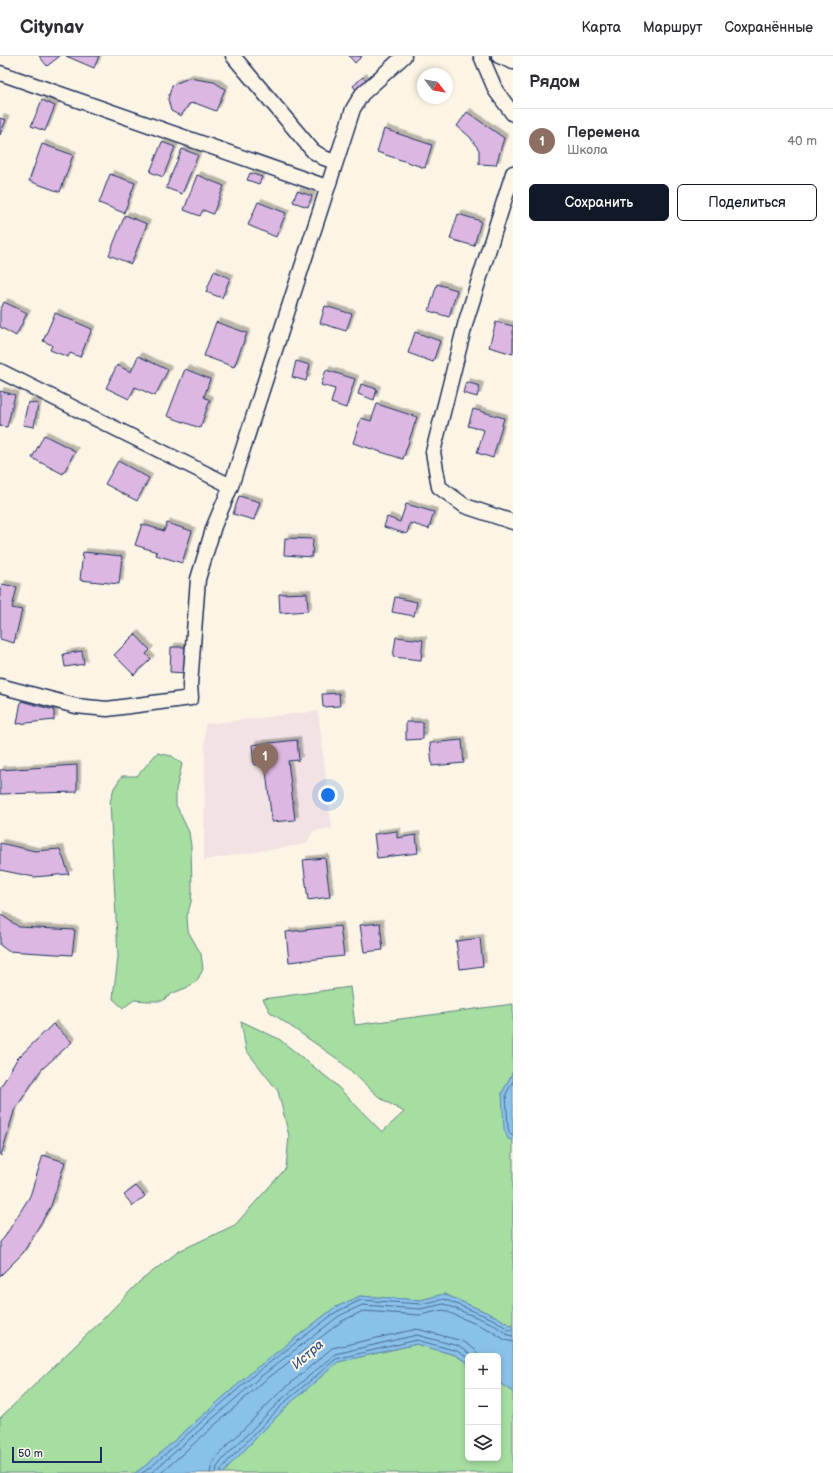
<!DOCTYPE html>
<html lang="ru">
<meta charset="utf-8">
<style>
:root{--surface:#fff;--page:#f2f2f3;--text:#2b2b33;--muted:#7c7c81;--line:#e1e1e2;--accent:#111827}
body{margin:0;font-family:"Balsamiq Sans",sans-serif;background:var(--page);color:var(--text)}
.controls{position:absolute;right:12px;bottom:12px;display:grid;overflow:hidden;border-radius:6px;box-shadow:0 2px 6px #0003}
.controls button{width:36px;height:36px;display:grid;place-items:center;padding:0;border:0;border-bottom:1px solid var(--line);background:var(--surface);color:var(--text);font:20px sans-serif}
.compass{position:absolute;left:417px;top:12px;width:36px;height:36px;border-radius:50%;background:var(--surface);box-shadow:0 2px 6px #0003;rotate:121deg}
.scale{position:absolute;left:12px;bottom:10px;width:90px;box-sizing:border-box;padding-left:4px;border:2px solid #1b2f5e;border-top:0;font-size:11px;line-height:14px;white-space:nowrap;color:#1b2f5e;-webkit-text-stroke:3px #fcf5e5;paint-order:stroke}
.you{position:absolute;left:328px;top:739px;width:14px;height:14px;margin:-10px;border:3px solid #fff;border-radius:50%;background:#1a73e8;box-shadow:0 0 0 6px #1a73e833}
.badge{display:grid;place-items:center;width:26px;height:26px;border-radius:50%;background:var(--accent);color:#fff;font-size:13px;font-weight:700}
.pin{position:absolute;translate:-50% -33px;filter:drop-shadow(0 1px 2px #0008)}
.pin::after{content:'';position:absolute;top:21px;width:14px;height:12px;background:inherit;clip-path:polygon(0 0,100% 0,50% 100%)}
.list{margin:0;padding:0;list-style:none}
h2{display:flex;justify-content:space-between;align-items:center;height:52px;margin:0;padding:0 16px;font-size:17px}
h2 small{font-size:13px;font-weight:400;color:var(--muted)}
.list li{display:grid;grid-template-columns:26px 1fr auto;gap:12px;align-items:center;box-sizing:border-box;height:64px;padding:0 16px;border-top:1px solid var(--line)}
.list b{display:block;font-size:15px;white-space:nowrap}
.list p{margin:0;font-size:13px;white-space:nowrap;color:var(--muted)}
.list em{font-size:13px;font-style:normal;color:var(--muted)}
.actions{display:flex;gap:8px;padding:12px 16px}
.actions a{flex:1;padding:9px 0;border:1px solid var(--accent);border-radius:6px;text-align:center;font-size:14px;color:var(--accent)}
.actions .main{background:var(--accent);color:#fff}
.icon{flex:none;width:22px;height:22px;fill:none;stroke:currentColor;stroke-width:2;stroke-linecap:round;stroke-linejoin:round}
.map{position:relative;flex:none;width:513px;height:1417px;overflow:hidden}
header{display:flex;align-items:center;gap:24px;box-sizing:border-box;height:56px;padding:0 20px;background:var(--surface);border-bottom:1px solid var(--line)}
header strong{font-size:19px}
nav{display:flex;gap:22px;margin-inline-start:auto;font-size:14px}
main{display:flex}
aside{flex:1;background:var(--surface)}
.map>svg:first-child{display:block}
.built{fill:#f2e2e4}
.green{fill:#a6dda1;stroke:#608680}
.water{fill:#8ac1e8;stroke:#5e87b1}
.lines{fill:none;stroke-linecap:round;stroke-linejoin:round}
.shore{stroke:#476995;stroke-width:1}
.building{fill:#dbb7e2;stroke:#1b2f5e;filter:url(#shadow)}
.minor-casing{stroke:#1b2f5e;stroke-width:17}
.minor{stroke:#fcf5e5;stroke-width:14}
.labels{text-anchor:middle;stroke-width:4;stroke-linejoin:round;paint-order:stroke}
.water-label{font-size:13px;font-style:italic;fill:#375480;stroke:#fcf5e5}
</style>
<header>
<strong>Citynav</strong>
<nav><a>Карта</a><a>Маршрут</a><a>Сохранённые</a></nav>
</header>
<main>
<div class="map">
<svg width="513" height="1417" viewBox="0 0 513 1417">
<defs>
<filter id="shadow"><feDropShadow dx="3.5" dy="-3.5" stdDeviation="0" flood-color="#0004"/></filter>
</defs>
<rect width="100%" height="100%" fill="#fcf5e5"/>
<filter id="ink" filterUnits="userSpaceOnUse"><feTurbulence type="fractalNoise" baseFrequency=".025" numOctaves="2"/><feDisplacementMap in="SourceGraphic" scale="8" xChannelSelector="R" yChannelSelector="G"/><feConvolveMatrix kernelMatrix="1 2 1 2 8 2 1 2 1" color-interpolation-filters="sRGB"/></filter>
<g filter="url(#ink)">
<path class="built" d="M318,655L332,772L314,775L306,788L204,804L205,668Z"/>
<path class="green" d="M157,697L172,700L182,708L176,734V749L189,776L191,790L192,833L191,846L187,860L188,875L201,898L203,913L197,925L186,932L173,937L162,945H148L134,944L123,952L113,943C114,928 117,915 118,900L110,746L114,732L122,720H137Z
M350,931L355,969L513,948V1016L502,1037L508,1082L513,1084V1271L497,1261L444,1238L421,1244L360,1240L334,1252L254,1314L149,1407L135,1417H0V1362L100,1266L139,1226L179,1195L235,1169L286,1112L289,1080L278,1035L246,994L241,965L279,983L334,1027L382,1076L404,1056L380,1042L339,1004L270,956L263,943Z
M417,1288L455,1299L468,1307V1402H498V1326L513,1336V1417H224L231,1408L288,1349L338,1306Z"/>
<path class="water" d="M513,1016V1084L508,1083L504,1073L502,1037Z
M444,1238L497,1261L513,1271V1336L498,1326V1300H468V1307L455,1299L417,1288L338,1306L288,1349L231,1408L224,1417H135L149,1407L254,1314L334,1252L360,1240L421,1244Z"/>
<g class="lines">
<path class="shore" d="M513,1025L506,1038L508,1072L510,1078L513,1080
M142,1417L152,1410L256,1317L336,1256L361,1244L421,1248L444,1243L495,1264L509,1274H513
M151,1417L260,1321L339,1260L362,1249L420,1253L444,1248L493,1268L508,1279L513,1280
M161,1417L263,1326L342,1265L363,1255L420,1259L443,1254L490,1274L505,1284L513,1286
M210,1417L212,1408L219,1398L278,1338L332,1292L417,1273L462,1285L476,1295L481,1300
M216,1417L217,1411L224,1402L282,1343L335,1298L417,1279L458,1290L473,1300
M221,1417V1414L228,1405L285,1346L336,1303L417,1284L457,1295L468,1302"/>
</g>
<path class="building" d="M39,0H60L47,10Z
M66,0H99L94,12Z
M349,0H362L355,7Z
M363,21L367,25L357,35L353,30Z
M189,22L214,26L225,33L216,55L195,47L189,48L181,60L171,55L168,43L172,29Z
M42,44L55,50L45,75L31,70Z
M467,56L504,82L496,109L479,108V94L470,81L457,70Z
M0,62L6,64L0,79Z
M384,73L432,89L425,112L377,96Z
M162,86L175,91L163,121L150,116Z
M42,88L73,99L60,136L29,125Z
M182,93L198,99L182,138L166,132Z
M250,117L262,121L259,128L247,124Z
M110,118L135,127L124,157L99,147Z
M197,119L224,130L213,158L203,154L200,160L184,154Z
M297,135L312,140L308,151L293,146Z
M258,146L286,157L276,181L248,169Z
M458,158L481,165L474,190L450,183Z
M125,159L147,168L131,208L109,199Z
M214,215L230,222L222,242L206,236Z
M437,228L457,234L449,261L429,255Z
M4,246L27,257L16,280L0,271V255Z
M325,250L352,258L346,275L320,267Z
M55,257L92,273L80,301L70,297L68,301L50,294L52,289L43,285Z
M216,266L247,277L234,311L204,300Z
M496,266L513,270V298L489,291Z
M415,276L440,285L433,306L408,297Z
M138,300L168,314L155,340L135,331L129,343L106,332L117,309L131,316Z
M296,305L310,309L306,325L292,321Z
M185,313L210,323L204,341L210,344L200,372L167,360Z
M326,314L355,323L346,352L331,347L335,333L321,329Z
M466,326L480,330L477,341L463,337Z
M361,328L377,333L374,344L358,338Z
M0,335L15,339L7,371L0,370V371Z
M28,346L38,348L34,371L23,369Z
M377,348L417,361L403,403L353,387L361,362L371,365Z
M473,353L504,362L493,402L477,397L484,374L468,370Z
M44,379L75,395L63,418L32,402Z
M118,405L149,422L137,445L105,428Z
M239,440L260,446L254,464L233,458Z
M406,448L434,456L429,473L410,467L407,478L384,471L387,461L400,466Z
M167,467L192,475L182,507L156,499L157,496L135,489L142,468L164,475Z
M285,482L313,483L312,501L284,499Z
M83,496L122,500L119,528L80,524Z
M2,528L17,531L12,552L22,554L14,587L0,583V535Z
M307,537L308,555L280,557L279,538Z
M395,541L417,546L414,560L392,556Z
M135,578L150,594L146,598L151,603L134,619L114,599Z
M396,581L423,584L421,604L393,601Z
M171,591H185V617L170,616Z
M82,595L84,608L65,611L63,598Z
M339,637L340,650L323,651L322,638Z
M21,645L54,654V664L17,668Z
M406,666H423V683L406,684Z
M297,684L299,704L288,705L295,764L272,766L265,707L254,709L252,689Z
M462,684L464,707L432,710L430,687Z
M77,709V736L0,738V714Z
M397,775V782L416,779L418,797L377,802L374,778Z
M0,787L35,795L60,793L69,818L34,821L0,814Z
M325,802L330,841L308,844L303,804Z
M0,858L19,871L75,874L72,899L8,895L0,889Z
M380,867L383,894L364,896L360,869Z
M340,870L344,900L289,906L286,876Z
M480,882L483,910L460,913L456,885Z
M53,968L72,986L41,1014L14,1055L1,1100L0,1099V1032L17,1003Z
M43,1099L65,1106L51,1150L23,1197L0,1220V1186L4,1182L30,1140Z
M136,1130L145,1140L133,1150L124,1139Z"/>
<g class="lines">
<defs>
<path id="minor" d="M233,0L313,95L324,102L335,106
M481,0L496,35L513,58
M499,0L513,6
M0,17L327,131
M513,117L466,265L433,396L439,431L465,450L513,466
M0,315L231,430
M0,630L76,650L107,653L191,642L190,629L198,523L214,470L231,430L353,53L362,38L404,0"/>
</defs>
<use href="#minor" class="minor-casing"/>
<use href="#minor" class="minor"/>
</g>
</g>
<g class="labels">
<g class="water-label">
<text transform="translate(307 1298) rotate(-42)" y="5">Истра</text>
</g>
</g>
</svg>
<div class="controls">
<button>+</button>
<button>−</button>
<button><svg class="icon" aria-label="layers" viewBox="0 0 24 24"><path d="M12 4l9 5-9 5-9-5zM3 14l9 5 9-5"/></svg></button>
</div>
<svg class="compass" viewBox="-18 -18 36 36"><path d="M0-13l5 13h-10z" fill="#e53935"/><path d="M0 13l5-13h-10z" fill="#7c7c81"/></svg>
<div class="scale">50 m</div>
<div class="you"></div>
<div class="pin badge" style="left:265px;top:720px;background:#8d6e63">1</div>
</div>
<aside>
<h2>Рядом<small></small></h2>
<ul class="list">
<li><span class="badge" style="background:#8d6e63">1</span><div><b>Перемена</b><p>Школа</p></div><em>40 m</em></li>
</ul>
<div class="actions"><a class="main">Сохранить</a><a>Поделиться</a></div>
</aside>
</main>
